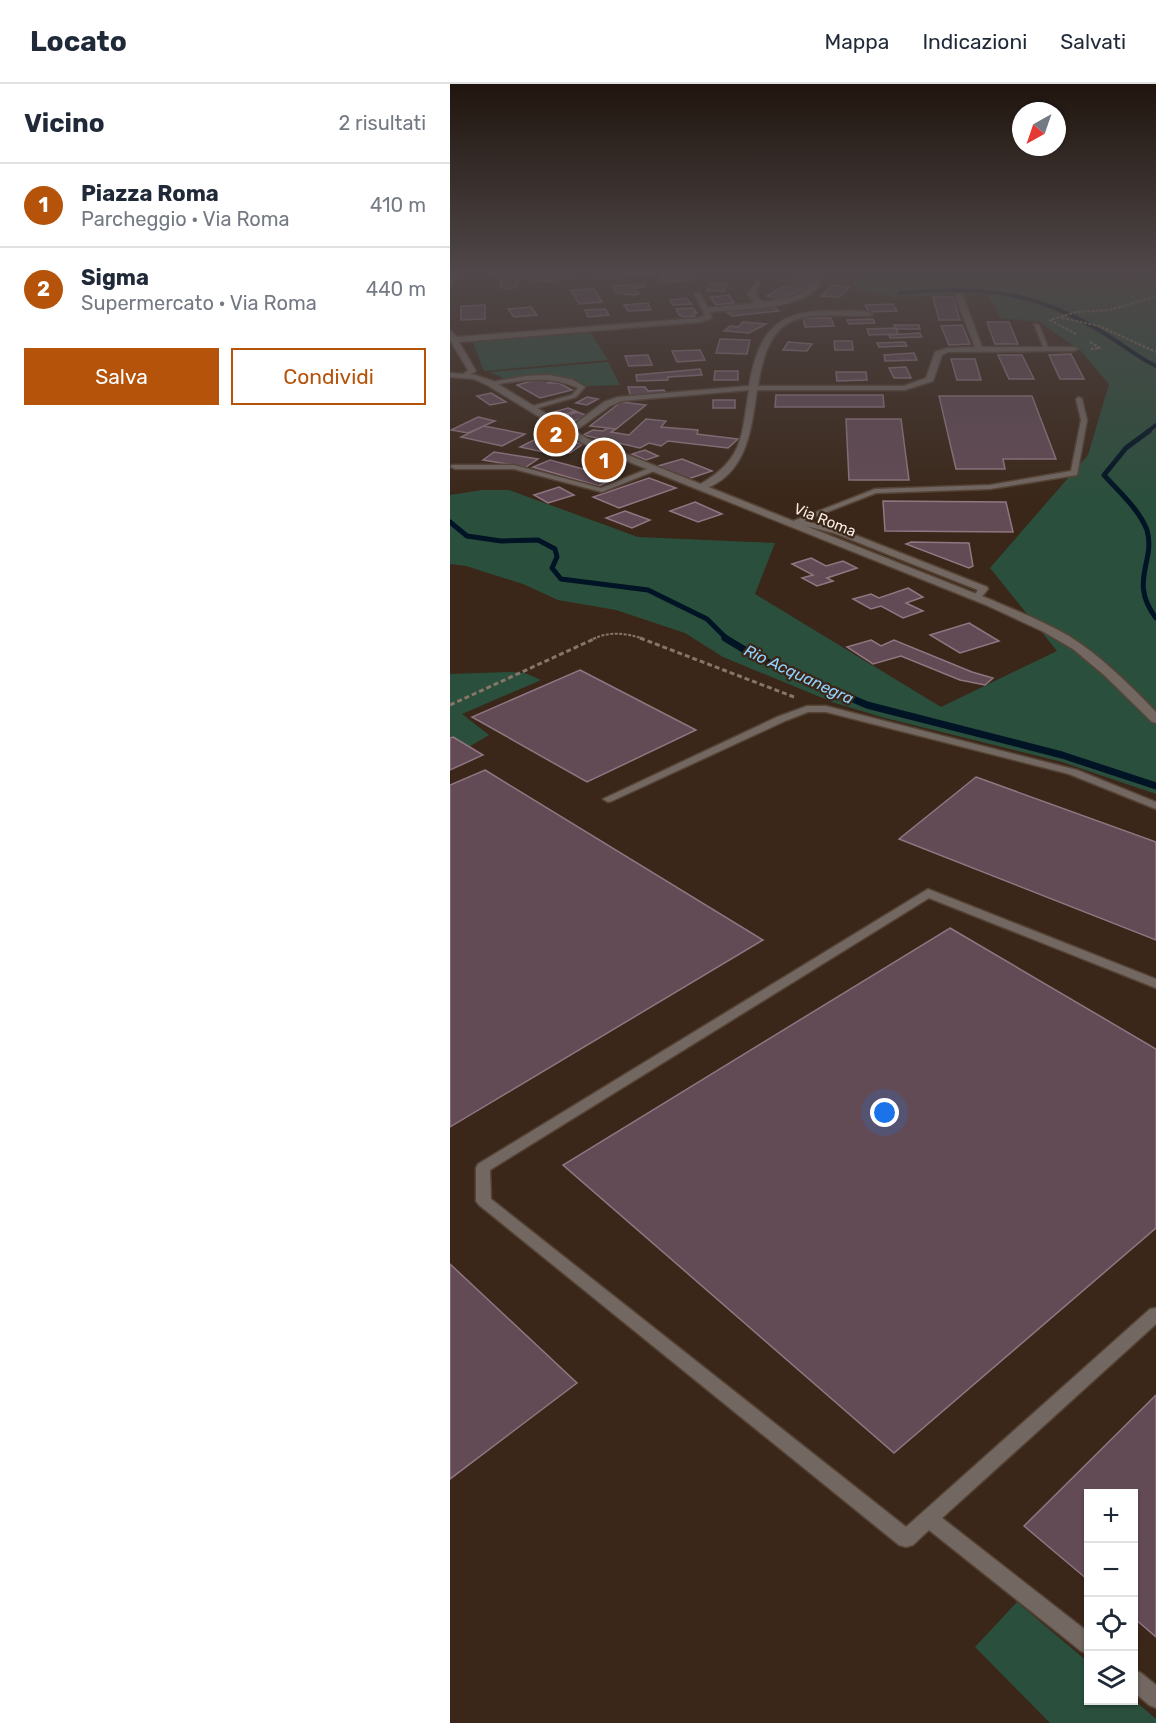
<!DOCTYPE html>
<html lang="it">
<meta charset="utf-8">
<style>
:root{--surface:#fff;--page:#f2f2f3;--text:#1f2937;--muted:#747a83;--line:#e0e1e3;--accent:#b45309}
body{margin:0;font-family:Rubik,sans-serif;background:var(--page);color:var(--text)}
.controls{position:absolute;right:18px;bottom:18px;display:grid;overflow:hidden;border-radius:0px;box-shadow:0 2px 4px #0004}
.controls button{width:54px;height:54px;display:grid;place-items:center;padding:0;border:0;border-bottom:2px solid var(--line);background:var(--surface);color:var(--text);font:30px sans-serif}
.compass{position:absolute;left:562px;top:18px;width:54px;height:54px;border-radius:50%;background:var(--surface);box-shadow:0 2px 4px #0004;rotate:220deg}
.you{position:absolute;left:435px;top:1029px;width:21px;height:21px;margin:-15px;border:4px solid #fff;border-radius:50%;background:#1a73e8;box-shadow:0 0 0 9px #1a73e833}
.badge{display:grid;place-items:center;width:39px;height:39px;border-radius:50%;background:var(--accent);color:#fff;font-size:20px;font-weight:700}
.pin{position:absolute;translate:-50% -50%;border:3px solid #fff;box-shadow:0 2px 6px #0006}
.list{margin:0;padding:0;list-style:none}
h2{display:flex;justify-content:space-between;align-items:center;height:78px;margin:0;padding:0 24px;font-size:26px}
h2 small{font-size:20px;font-weight:400;color:var(--muted)}
.list li{display:grid;grid-template-columns:39px 1fr auto;gap:18px;align-items:center;box-sizing:border-box;height:84px;padding:0 24px;border-top:2px solid var(--line)}
.list b{display:block;font-size:22px;white-space:nowrap}
.list p{margin:0;font-size:20px;white-space:nowrap;color:var(--muted)}
.list em{font-size:20px;font-style:normal;color:var(--muted)}
.actions{display:flex;gap:12px;padding:18px 24px}
.actions a{flex:1;padding:14px 0;border:2px solid var(--accent);border-radius:0px;text-align:center;font-size:21px;color:var(--accent)}
.actions .main{background:var(--accent);color:#fff}
.icon{flex:none;width:33px;height:33px;fill:none;stroke:currentColor;stroke-width:2;stroke-linecap:round;stroke-linejoin:round}
.map{position:relative;flex:none;width:706px;height:1639px;overflow:hidden}
header{display:flex;align-items:center;gap:36px;box-sizing:border-box;height:84px;padding:0 30px;background:var(--surface);border-bottom:2px solid var(--line)}
header strong{font-size:28px}
nav{display:flex;gap:33px;margin-inline-start:auto;font-size:21px}
main{display:flex}
aside{flex:1;background:var(--surface)}
.map>svg:first-child{display:block}
.green{fill:#2b4f3d}
.lines{fill:none;stroke-linecap:round;stroke-linejoin:round}
.stream-far2{stroke:#001425;stroke-width:4}
.stream-far1{stroke:#001425;stroke-width:5}
.stream{stroke:#001425;stroke-width:7}
.building{fill:#634b56;stroke:#917682;stroke-width:1.5}
.service-casing{stroke:#554335;stroke-width:3}
.minor-casing{stroke:#554335;stroke-width:3}
.tertiary-casing{stroke:#554335;stroke-width:3}
.path-far1{stroke:#867669;stroke-width:2;stroke-dasharray:3 1.5;stroke-linecap:butt}
.path{stroke:#867669;stroke-width:3;stroke-dasharray:5 3;stroke-linecap:butt}
.service{fill:#726761;fill-rule:evenodd}
.minor{fill:#726761;fill-rule:evenodd}
.tertiary{fill:#726761;fill-rule:evenodd}
.labels{text-anchor:middle;stroke-width:4.5;stroke-linejoin:round;paint-order:stroke}
.far-street-label{font-size:15px;fill:#f9ede3;stroke:#3a2719}
.far-water-label{font-size:16px;font-style:italic;fill:#92d2fe;stroke:#3a2719}
</style>
<header>
<strong>Locato</strong>
<nav><a>Mappa</a><a>Indicazioni</a><a>Salvati</a></nav>
</header>
<main>
<aside>
<h2>Vicino<small>2 risultati</small></h2>
<ul class="list">
<li><span class="badge">1</span><div><b>Piazza Roma</b><p>Parcheggio · Via Roma</p></div><em>410 m</em></li>
<li><span class="badge">2</span><div><b>Sigma</b><p>Supermercato · Via Roma</p></div><em>440 m</em></li>
</ul>
<div class="actions"><a class="main">Salva</a><a>Condividi</a></div>
</aside>
<div class="map">
<svg width="706" height="1639" viewBox="0 0 706 1639">
<rect width="100%" height="100%" fill="#3a2719"/>
<path class="green" d="M406,188H630L690,193L697,188H706V710L612,678L431,633L382,618L273,573L235,549L166,526L108,516L73,500L16,482L0,480V411L32,406H59L188,453L325,459L305,510L491,623L607,567L540,484L638,371L659,300L631,267L590,238L551,234L537,210L443,213L407,207L403,194Z
M141,249L158,276L34,287L23,258Z
M158,278L170,301L137,302L124,295L97,290L55,295L40,288Z
M59,588L75,589L91,596L12,630L39,651L0,674V590Z
M567,1518L638,1578V1616H684L706,1635V1639H600L525,1563Z"/>
<g class="lines">
<path class="stream-far2" d="M450,209C533,201 588,207 660,253C676,263 689,274 706,282
M697,348L706,341"/>
<path class="stream-far1" d="M699,347L676,364L654,391C668,407 689,425 697,446C706,478 678,497 706,534
M0,438L17,452L51,457L88,456L105,465L107,473L102,484L111,495L198,506L257,535L277,555"/>
<path class="stream" d="M275,554L308,574L417,621L612,671L706,702"/>
</g>
<path class="building" d="M101,188L118,191L102,198L69,194L67,203L58,205L50,203L52,195L67,193L32,189Z
M148,188H226V189L151,194Z
M243,191L245,194L237,197L214,198L211,194Z
M345,193H364V199L331,215L317,212L334,202L341,203L346,198Z
M260,199L277,200L274,207H257Z
M194,200L195,203L184,204L189,210L183,211L167,209L162,202Z
M382,201L400,203L389,213L371,212Z
M144,205L152,218L129,220L121,206Z
M279,211L284,219L266,221L260,213Z
M483,213H503L510,236H489Z
M236,214L242,220L223,221L220,216Z
M198,219L201,226L178,227L174,221Z
M443,220L447,227L419,228L415,221Z
M35,221V235L11,236V222Z
M81,223L87,231L64,233L58,225Z
M324,223L329,227L282,232L277,228Z
M243,224L247,229H244L245,232L233,233L229,231L226,225Z
M155,225L159,231L138,233L135,226Z
M353,234H381L384,242L355,243Z
M423,235L425,239L399,240L397,236Z
M293,238L316,240L299,249L274,247L280,242L288,243Z
M537,238H559L568,260H545Z
M444,241H469L470,245H446Z
M512,241L520,260L499,261L491,242Z
M446,244L448,250L419,251L417,245Z
M470,249L472,253L440,254L439,251Z
M270,255L300,256L297,270L266,269Z
M384,257H402L403,266H385Z
M338,258L362,260L357,267L333,266Z
M455,258L457,262L429,263L427,259Z
M250,266L255,276L227,278L222,267Z
M464,269L467,276L435,277L434,271Z
M621,270L634,295H610L599,271Z
M198,271L202,281L179,282L175,272Z
M548,271H572L584,295H559Z
M501,275H525L531,296H507Z
M456,283L461,294H444L439,284Z
M250,285L252,291L218,293V296L187,297L186,291Z
M265,287H288V296H264Z
M386,288H416L417,296L387,297Z
M97,293L104,297L97,299H109L122,306L90,314L67,301Z
M178,303H195L198,307L214,306L216,310L181,313Z
M41,309L56,318L40,321L27,312Z
M326,311H433L434,323H325Z
M489,312H582L606,375H553L555,385H506Z
M137,313L148,315L137,321L126,319Z
M263,316H285V324H263Z
M171,318L196,321L166,345L140,342Z
M118,324L126,327L107,332L100,329Z
M127,328L139,332L121,338L109,334Z
M28,333L45,337L18,349L1,346Z
M196,335L216,337L211,343L248,346L247,350L288,355L278,364L218,357L211,362L199,359L190,364L133,351L143,346L153,347L158,344L166,345L161,348L179,351Z
M396,335H451L459,396H399Z
M34,342L75,350L52,362L11,353Z
M98,349L121,354L114,357L133,360L120,369L103,366L98,369L70,363Z
M195,366L208,372L196,376L182,370Z
M44,368L88,375L76,383L33,376Z
M232,375L262,387L238,395L208,382Z
M100,376L166,394L149,402L83,383Z
M199,394L226,404L169,424L143,413Z
M109,403L124,411L98,419L84,411Z
M433,417L556,418L563,448L435,447Z
M245,418L272,430L248,438L220,427Z
M175,427L200,436L182,444L156,434Z
M461,458L519,459L523,482L519,484L456,460Z
M361,474L376,482L393,477L407,484L377,494L383,497L367,502L352,494L363,491L342,480Z
M458,504L473,513L456,519L473,527L453,534L431,522L421,525L403,515L421,510L429,514Z
M519,539L549,557L510,569L480,551Z
M421,556L431,562L444,556L522,588L543,594L535,601L510,596L451,572L423,580L397,563Z
M130,586L246,646L137,698L22,633Z
M3,653L33,671L0,686V654Z
M35,686L313,856L0,1043V701Z
M526,693L706,758V856L449,755Z
M500,844L706,965V1144L444,1369L113,1081Z
M0,1180L127,1299L0,1395Z
M706,1311V1553L684,1534V1410H638V1496L574,1442Z"/>
<g class="lines">
<defs>
<path id="service" d="M584,240L589,241L599,266L594,265Z
M99,291L123,296L135,303L126,313L81,326L79,325V323L122,311L128,304C99,290 70,297 40,301L37,299L76,292Z
M629,313L632,315L637,336L627,391L540,405L426,409L354,437L390,445L537,503L538,505L530,515H524L523,513L528,506L384,449L347,440L342,441L338,439L425,405L540,401L621,387L631,336L626,315Z
M2,381H64L151,404L202,383L209,385L152,408L64,385H5L1,383Z
M357,622H376L627,686L706,718V725L619,690L376,628H358L335,637L162,717L158,718L153,715L327,633Z
M478,805L706,895V904L479,814L40,1086L41,1115L456,1443L700,1225L706,1224V1240L492,1434L638,1548V1570L631,1567L479,1446L463,1461L456,1463L449,1461L29,1121L26,1117V1084L28,1080Z
M684,1586L691,1589L706,1601V1624L699,1621L684,1608Z"/>
<path id="minor" d="M1,188H8L3,200L0,202Z
M366,195H370L371,201C344,228 297,224 260,228L262,234L251,238L9,258L26,287L15,294L11,292L18,286L0,256V246L7,253L249,234L255,231L244,209H250L258,224L305,219L297,210L307,197L310,199L305,210L312,218C334,216 347,213 365,200Z
M509,210L513,212L532,263H624L628,265L624,267L498,268L492,271L483,297L455,306H307C301,347 297,391 252,406L249,405V401C294,375 291,354 299,306L172,317L160,322L121,350L114,348L154,318L168,313L299,302C309,245 328,225 386,227C397,227 414,225 423,230L419,232C353,231 320,222 308,302H454L476,294L485,268L497,264L525,263L505,212Z"/>
<path id="tertiary" d="M0,289L25,291L43,297L138,355L544,517C569,528 595,538 619,552C652,573 679,600 706,628V639L702,638L654,591L623,565L592,547L536,521L132,359L37,301L24,295L0,293Z"/>
</defs>
<use href="#service" class="service-casing"/>
<use href="#minor" class="minor-casing"/>
<use href="#tertiary" class="tertiary-casing"/>
<path class="path-far1" d="M612,234L649,242L706,268
M626,250L600,236L626,228L660,226L706,212
M640,258L650,264L640,265
M143,555C160,547 176,549 194,555"/>
<path class="path" d="M190,554L344,613
M0,621L146,554"/>
<use href="#service" class="service"/>
<use href="#minor" class="minor"/>
<use href="#tertiary" class="tertiary"/>
</g>
<linearGradient id="sky" x2="0" y2="1"><stop stop-color="#20150e"/><stop offset="0.45" stop-color="#4f4749"/><stop offset="1" stop-color="#4f4749" stop-opacity="0"/></linearGradient>
<rect width="706" height="418" fill="url(#sky)"/>
<g class="labels">
<g class="far-street-label">
<text transform="translate(375 436) rotate(22)" y="5">Via Roma</text>
</g>
<g class="far-water-label">
<text transform="translate(349 590) rotate(25)" y="6">Rio Acquanegra</text>
</g>
</g>
</svg>
<div class="controls">
<button>+</button>
<button>−</button>
<button><svg class="icon" aria-label="locate" viewBox="0 0 24 24"><circle cx="12" cy="12" r="6"/><path d="M12 2v4M12 18v4M2 12h4M18 12h4"/></svg></button>
<button><svg class="icon" aria-label="layers" viewBox="0 0 24 24"><path d="M12 4l9 5-9 5-9-5zM3 14l9 5 9-5"/></svg></button>
</div>
<svg class="compass" viewBox="-18 -18 36 36"><path d="M0-13l5 13h-10z" fill="#e53935"/><path d="M0 13l5-13h-10z" fill="#747a83"/></svg>
<div class="you"></div>
<div class="pin badge" style="left:154px;top:376px">1</div>
<div class="pin badge" style="left:106px;top:350px">2</div>
</div>
</main>
